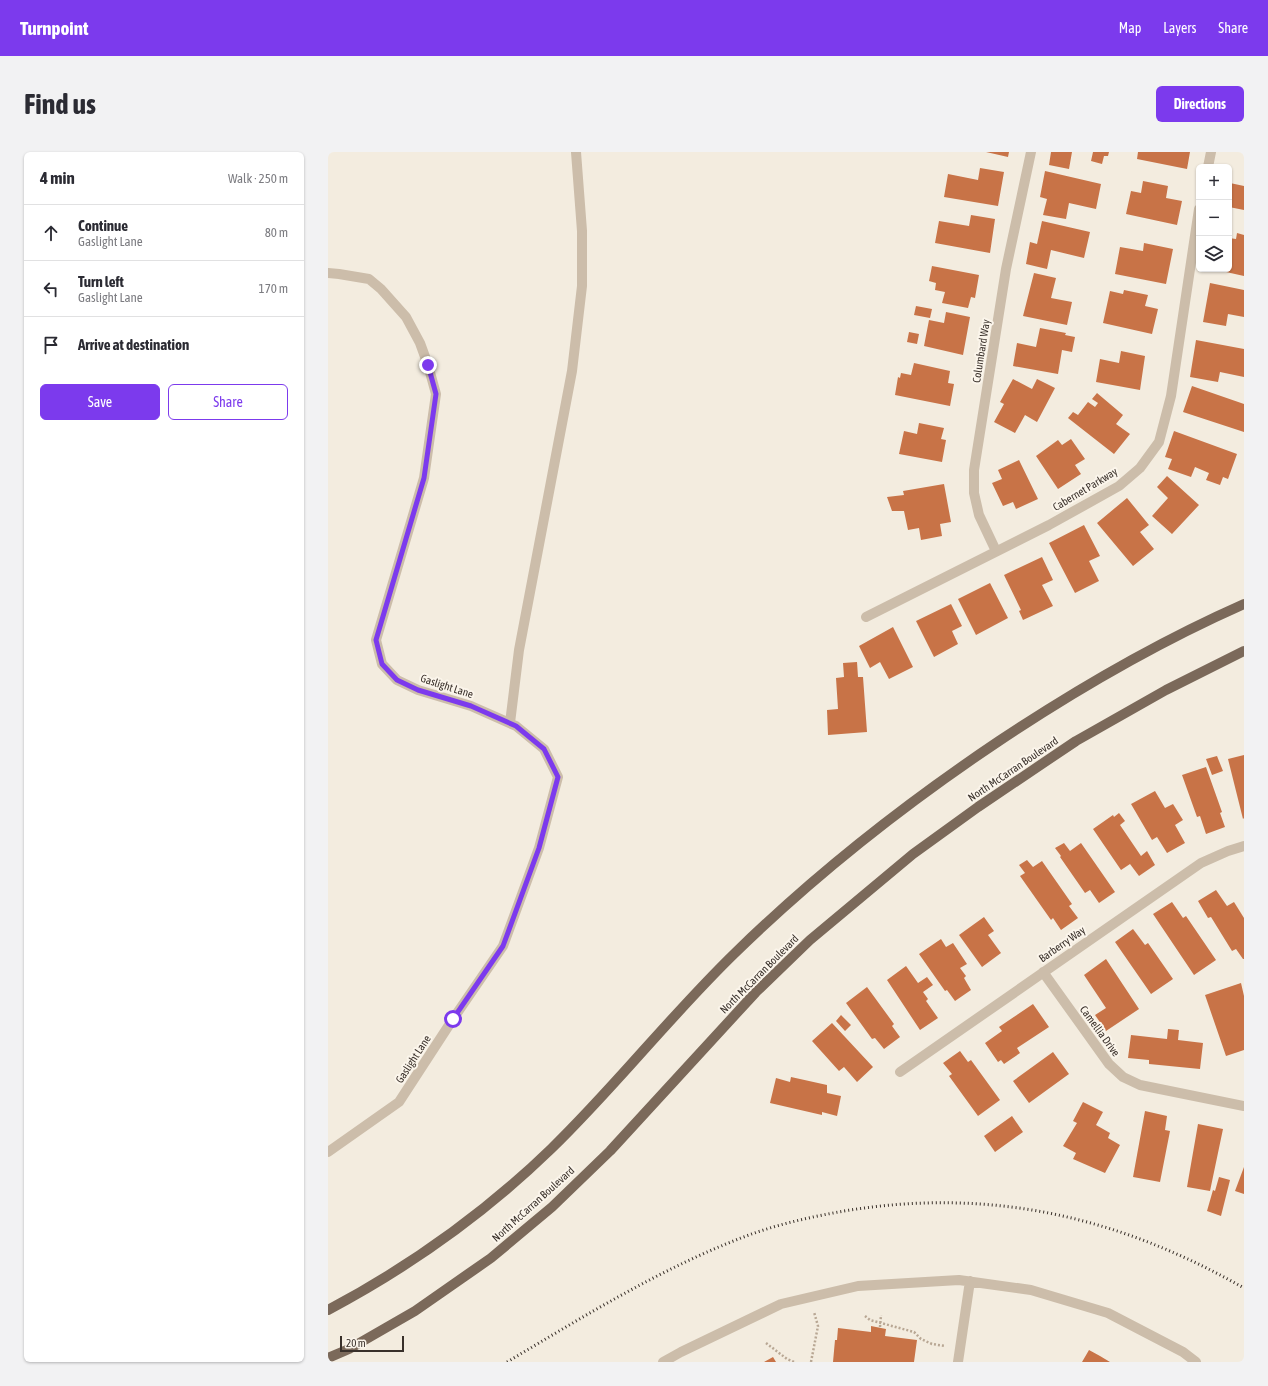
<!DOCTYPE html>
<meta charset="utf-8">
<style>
:root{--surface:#fff;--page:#f2f2f3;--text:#2b2b33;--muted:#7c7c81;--line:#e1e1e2;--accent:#7c3aed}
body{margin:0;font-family:"Asap Condensed",sans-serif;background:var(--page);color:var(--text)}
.controls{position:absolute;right:12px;top:12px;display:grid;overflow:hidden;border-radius:6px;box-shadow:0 1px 3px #0004}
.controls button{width:36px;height:36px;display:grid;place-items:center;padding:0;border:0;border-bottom:1px solid var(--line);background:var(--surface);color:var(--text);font:20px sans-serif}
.scale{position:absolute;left:12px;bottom:10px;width:64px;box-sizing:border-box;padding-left:4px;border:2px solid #39302a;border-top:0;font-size:11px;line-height:14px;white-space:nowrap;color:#39302a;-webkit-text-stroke:3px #fbf5eb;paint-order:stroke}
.stop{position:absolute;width:12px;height:12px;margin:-9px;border:3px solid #7c3aed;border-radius:50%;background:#fff}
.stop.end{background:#7c3aed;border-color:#fff;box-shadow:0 1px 4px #0008}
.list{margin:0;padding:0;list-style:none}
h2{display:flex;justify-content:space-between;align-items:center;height:52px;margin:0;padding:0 16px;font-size:17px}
h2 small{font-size:13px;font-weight:400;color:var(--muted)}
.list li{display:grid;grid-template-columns:26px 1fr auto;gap:12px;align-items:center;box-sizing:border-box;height:56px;padding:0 16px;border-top:1px solid var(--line)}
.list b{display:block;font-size:15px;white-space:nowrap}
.list p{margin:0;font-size:13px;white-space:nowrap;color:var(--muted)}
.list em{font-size:13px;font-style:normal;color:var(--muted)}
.actions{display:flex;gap:8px;padding:12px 16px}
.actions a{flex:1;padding:9px 0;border:1px solid var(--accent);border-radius:6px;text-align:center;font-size:14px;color:var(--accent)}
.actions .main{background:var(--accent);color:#fff}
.icon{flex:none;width:22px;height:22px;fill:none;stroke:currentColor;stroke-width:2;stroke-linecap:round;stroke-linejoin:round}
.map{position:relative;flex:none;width:916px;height:1210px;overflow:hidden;border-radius:6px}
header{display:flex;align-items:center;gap:24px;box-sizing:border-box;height:56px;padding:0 20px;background:var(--accent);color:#fff}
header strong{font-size:19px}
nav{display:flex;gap:22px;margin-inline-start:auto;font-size:14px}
.intro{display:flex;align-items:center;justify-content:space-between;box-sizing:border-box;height:96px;padding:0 24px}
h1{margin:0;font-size:28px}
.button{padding:10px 18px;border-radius:6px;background:var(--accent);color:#fff;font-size:14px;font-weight:700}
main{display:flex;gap:24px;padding:0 24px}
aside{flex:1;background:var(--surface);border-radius:6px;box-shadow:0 1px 3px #0004}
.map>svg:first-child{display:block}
.building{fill:#c87347}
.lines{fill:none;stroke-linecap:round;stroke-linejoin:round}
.path{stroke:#b8a794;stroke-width:2.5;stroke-dasharray:2 2;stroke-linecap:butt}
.lane{stroke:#ccbdaa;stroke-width:10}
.street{stroke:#ccbdaa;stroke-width:10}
.primary{stroke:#7b695a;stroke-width:10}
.rail{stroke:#39302a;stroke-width:3;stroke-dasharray:1 3;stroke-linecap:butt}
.route{stroke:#7c3aed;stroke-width:5}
.labels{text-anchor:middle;stroke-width:4;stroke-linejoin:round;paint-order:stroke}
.street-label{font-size:11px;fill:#39302a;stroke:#fbf5eb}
</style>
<header>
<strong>Turnpoint</strong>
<nav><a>Map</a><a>Layers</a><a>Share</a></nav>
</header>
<div class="intro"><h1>Find us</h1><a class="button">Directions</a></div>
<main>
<aside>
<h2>4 min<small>Walk · 250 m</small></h2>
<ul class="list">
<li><svg class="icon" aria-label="ahead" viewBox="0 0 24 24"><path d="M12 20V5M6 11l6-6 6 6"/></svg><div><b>Continue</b><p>Gaslight Lane</p></div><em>80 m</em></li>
<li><svg class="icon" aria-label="left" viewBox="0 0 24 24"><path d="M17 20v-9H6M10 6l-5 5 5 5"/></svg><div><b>Turn left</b><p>Gaslight Lane</p></div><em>170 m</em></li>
<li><svg class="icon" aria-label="arrive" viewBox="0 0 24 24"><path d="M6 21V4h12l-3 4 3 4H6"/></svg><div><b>Arrive at destination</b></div></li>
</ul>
<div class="actions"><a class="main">Save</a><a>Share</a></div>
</aside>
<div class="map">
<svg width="916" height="1210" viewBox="0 0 916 1210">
<rect width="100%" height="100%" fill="#f3ecdf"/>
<path class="building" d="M658,0H681L680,5Z
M723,0H744L741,17L721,13Z
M765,0H781L780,4H776L774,12L763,9Z
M810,0H862L859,17L809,7Z
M652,16L676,20L670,54L616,45L620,22L650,28Z
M717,19L773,32L768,57L741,51L738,67L715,63L719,47L712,45Z
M815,29L840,34L838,46L854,49L849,73L798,62L803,39L813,41Z
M902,31L916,34V58L901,55Z
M643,63L667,67L662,101L607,91L611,69L641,74Z
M714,69L762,80L756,106L723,98L719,117L698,112L702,90L709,92Z
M909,81L916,83V124L898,120L899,117H901V86L908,87Z
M816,91L845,97L838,132L787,122L792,95L815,99Z
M604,114L651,123L647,146L643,145L640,156L614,151L617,140L607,138L608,131L601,129Z
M706,121L728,126L723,146L744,150L739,173L695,164Z
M882,131L916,138V165L900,162L898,174L875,170Z
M796,138L820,143L817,154L830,157L824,182L775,171L782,139L795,142Z
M588,154L604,157L602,166L586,163Z
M618,160L642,165L635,203L596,194L601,168L616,171Z
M712,176L738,181L737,183L747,185L744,200L734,198L730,222L685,214L689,191L708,195Z
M581,180L591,182L589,192L579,190Z
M868,188L916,197V225L892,220L890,230L862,225Z
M793,199L817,204L812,238L768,230L772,207L791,211Z
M586,211L622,219L620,231L626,232L622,254L567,243L570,225L572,226L573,221L583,223Z
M685,227L704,237L709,227L727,236L709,270L697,263L687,281L666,270L676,252L672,250Z
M864,234L916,252V280L855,260Z
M769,241L795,263L788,272L802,282L786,302L740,266L745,260L750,263L760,250L767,255L770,251L764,247Z
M591,271L616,276L613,287L618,288L614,310L571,302L576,279L589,282Z
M846,279L909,302L900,327L895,325L892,333L878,328L881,321L867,315L863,325L840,317L844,307L837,305Z
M743,287L757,307L747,313L753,322L730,337L708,304L730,288L734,293Z
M691,308L710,347L688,357L685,350L675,354L664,331L674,327L670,318Z
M839,324L871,353L844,382L824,364L840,346L829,335Z
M616,332L623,370L612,372L614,384L593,388L591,376L580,378L576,359H564L559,345L576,343L575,339Z
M799,346L821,373L812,380L826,397L805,414L769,371Z
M756,373L772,404L761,409L771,429L747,441L721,391Z
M714,405L725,428L714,433L725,454L695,468L691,459L693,458L676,423Z
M662,431L680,466L648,483L630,447Z
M623,452L634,474L624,479L630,492L606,505L588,469Z
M565,475L585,515L561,527L552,510L542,516L531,494Z
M529,510L530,525H535L539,580L500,583L499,558L510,557L508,526L516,525L515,511Z
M916,603V666L915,667L900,607Z
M889,604L895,619L884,623L878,607Z
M878,615L894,660L892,661L897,675L878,682L872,664L869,665L854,623Z
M827,639L837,656L845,652L855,668L847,673L857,691L839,701L829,685L824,688L803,652Z
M791,661L797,669L792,673L813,704L819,699L827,713L811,724L802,712L793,718L765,677L785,663L786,665Z
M736,691L742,699L753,691L787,740L771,751L762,738L757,741L732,705L733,704L727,696Z
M699,708L705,715L714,709L744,752L741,754L750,766L733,778L725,766L723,768L692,724L697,721L691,713Z
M888,738L899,754L906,750L916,766V807H915L908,797L904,799L883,765L880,766L870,749Z
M844,750L855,766L858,764L888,808L866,823L825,762Z
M656,765L666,779L660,783L673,801L654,815L631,783Z
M805,777L817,793L820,791L845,827L823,842L787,790Z
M613,787L618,795L625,791L639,812L632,816L638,824L636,826L643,838L627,849L619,838L617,839L591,802Z
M778,807L811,857L778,879L767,863L778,856L756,823Z
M578,814L590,831L599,825L605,833L595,840L600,847L598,849L610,866L592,878L559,828Z
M913,831L916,844V898L898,904L877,843Z
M539,835L566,872L564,874L572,885L556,897L547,886L544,887L518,851Z
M705,852L721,875L689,896L692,901L676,912L673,908L670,910L657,891L674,879L671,875Z
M513,863L523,873L517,879L508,869Z
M504,871L545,915L529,930L516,915L511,919L484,889Z
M840,877L851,878L850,888L875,891L872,917L821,912V908L800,906L803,883L839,887Z
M632,899L640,910L643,908L672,948L650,964L621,924L624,922L615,911Z
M725,900L741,922L701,951L685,929Z
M463,925L499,933V941L513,944L509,964L494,960V963L442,951L448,926L462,930Z
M755,950L775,960L768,973L782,981L780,986L792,993L777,1021L745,1007L748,1001L735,994L749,971L745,969Z
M817,959L839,964L837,978L842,979L832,1030L805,1025Z
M684,964L695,980L667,1000L656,984Z
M870,972L895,977L882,1039L859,1035Z
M916,1015V1042L907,1039Z
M891,1025L902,1028L893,1064L879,1059L885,1038L887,1039Z
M543,1174L558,1177L557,1184L589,1188L586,1210H505L507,1188H509L510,1176L543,1180Z
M761,1198L772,1204L782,1210H754Z
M445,1205L448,1210H436Z"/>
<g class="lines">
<path class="path" d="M537,1164L542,1168L586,1180L593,1187L604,1192L617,1194
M552,1175L553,1163
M438,1191L459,1207L466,1210
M483,1210L490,1174L486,1160"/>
<path class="lane" d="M0,121L11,122L41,127L53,137L78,165L92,191L100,213L108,242L96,326L48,488L54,512L69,528L90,538L143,554L188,574L216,597L230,625L211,696L175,794L125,867L71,950L0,1000
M182,571L191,498L244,219L254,134V79L248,0
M335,1210L353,1200L453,1152L530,1134L631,1128L703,1138L780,1161L855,1200L868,1210
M630,1210L642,1129"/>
<path class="street" d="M880,15L883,0
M668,399L651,363L646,341V318L678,117L703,0
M538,465L721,373L791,334L812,316L831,290L843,244L871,57
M715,820L781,912L795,925L812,933L916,954
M572,920L873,711L900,699L916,694"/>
<path class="primary" d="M0,1158C81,1115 157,1061 223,997C287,935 342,864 407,801C488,722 577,652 671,589C749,537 830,490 916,452
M0,1206L21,1197L87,1159L163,1106L224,1055L282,999L428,840L482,788L585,702L650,655L748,589L838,538L916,499"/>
<path class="rail" d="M179,1210C255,1165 330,1118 413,1086C446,1073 482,1065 516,1059C662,1035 789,1064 916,1136"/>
</g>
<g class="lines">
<path class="route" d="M100,213L108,242L96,326L48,488L54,512L69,528L90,538L143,554L188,574L216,597L230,625L211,696L175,794L125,867"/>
</g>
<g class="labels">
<g class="street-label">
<text transform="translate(653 199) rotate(-81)" y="4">Columbard Way</text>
<text transform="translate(757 337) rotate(-31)" y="4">Cabernet Parkway</text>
<text transform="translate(119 534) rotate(18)" y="4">Gaslight Lane</text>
<text transform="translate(685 617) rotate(-34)" y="4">North McCarran Boulevard</text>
<text transform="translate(734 792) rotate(-35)" y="4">Barberry Way</text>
<text transform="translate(431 822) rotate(-45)" y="4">North McCarran Boulevard</text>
<text transform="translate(772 879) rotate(54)" y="4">Camellia Drive</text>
<text transform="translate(85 907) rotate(-57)" y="4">Gaslight Lane</text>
<text transform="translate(205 1052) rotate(-42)" y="4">North McCarran Boulevard</text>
</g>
</g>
</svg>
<div class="controls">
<button>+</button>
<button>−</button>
<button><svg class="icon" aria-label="layers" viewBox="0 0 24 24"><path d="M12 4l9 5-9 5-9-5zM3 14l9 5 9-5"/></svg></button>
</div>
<div class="scale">20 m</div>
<div class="stop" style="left:125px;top:867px"></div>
<div class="stop end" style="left:100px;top:213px"></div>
</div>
</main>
